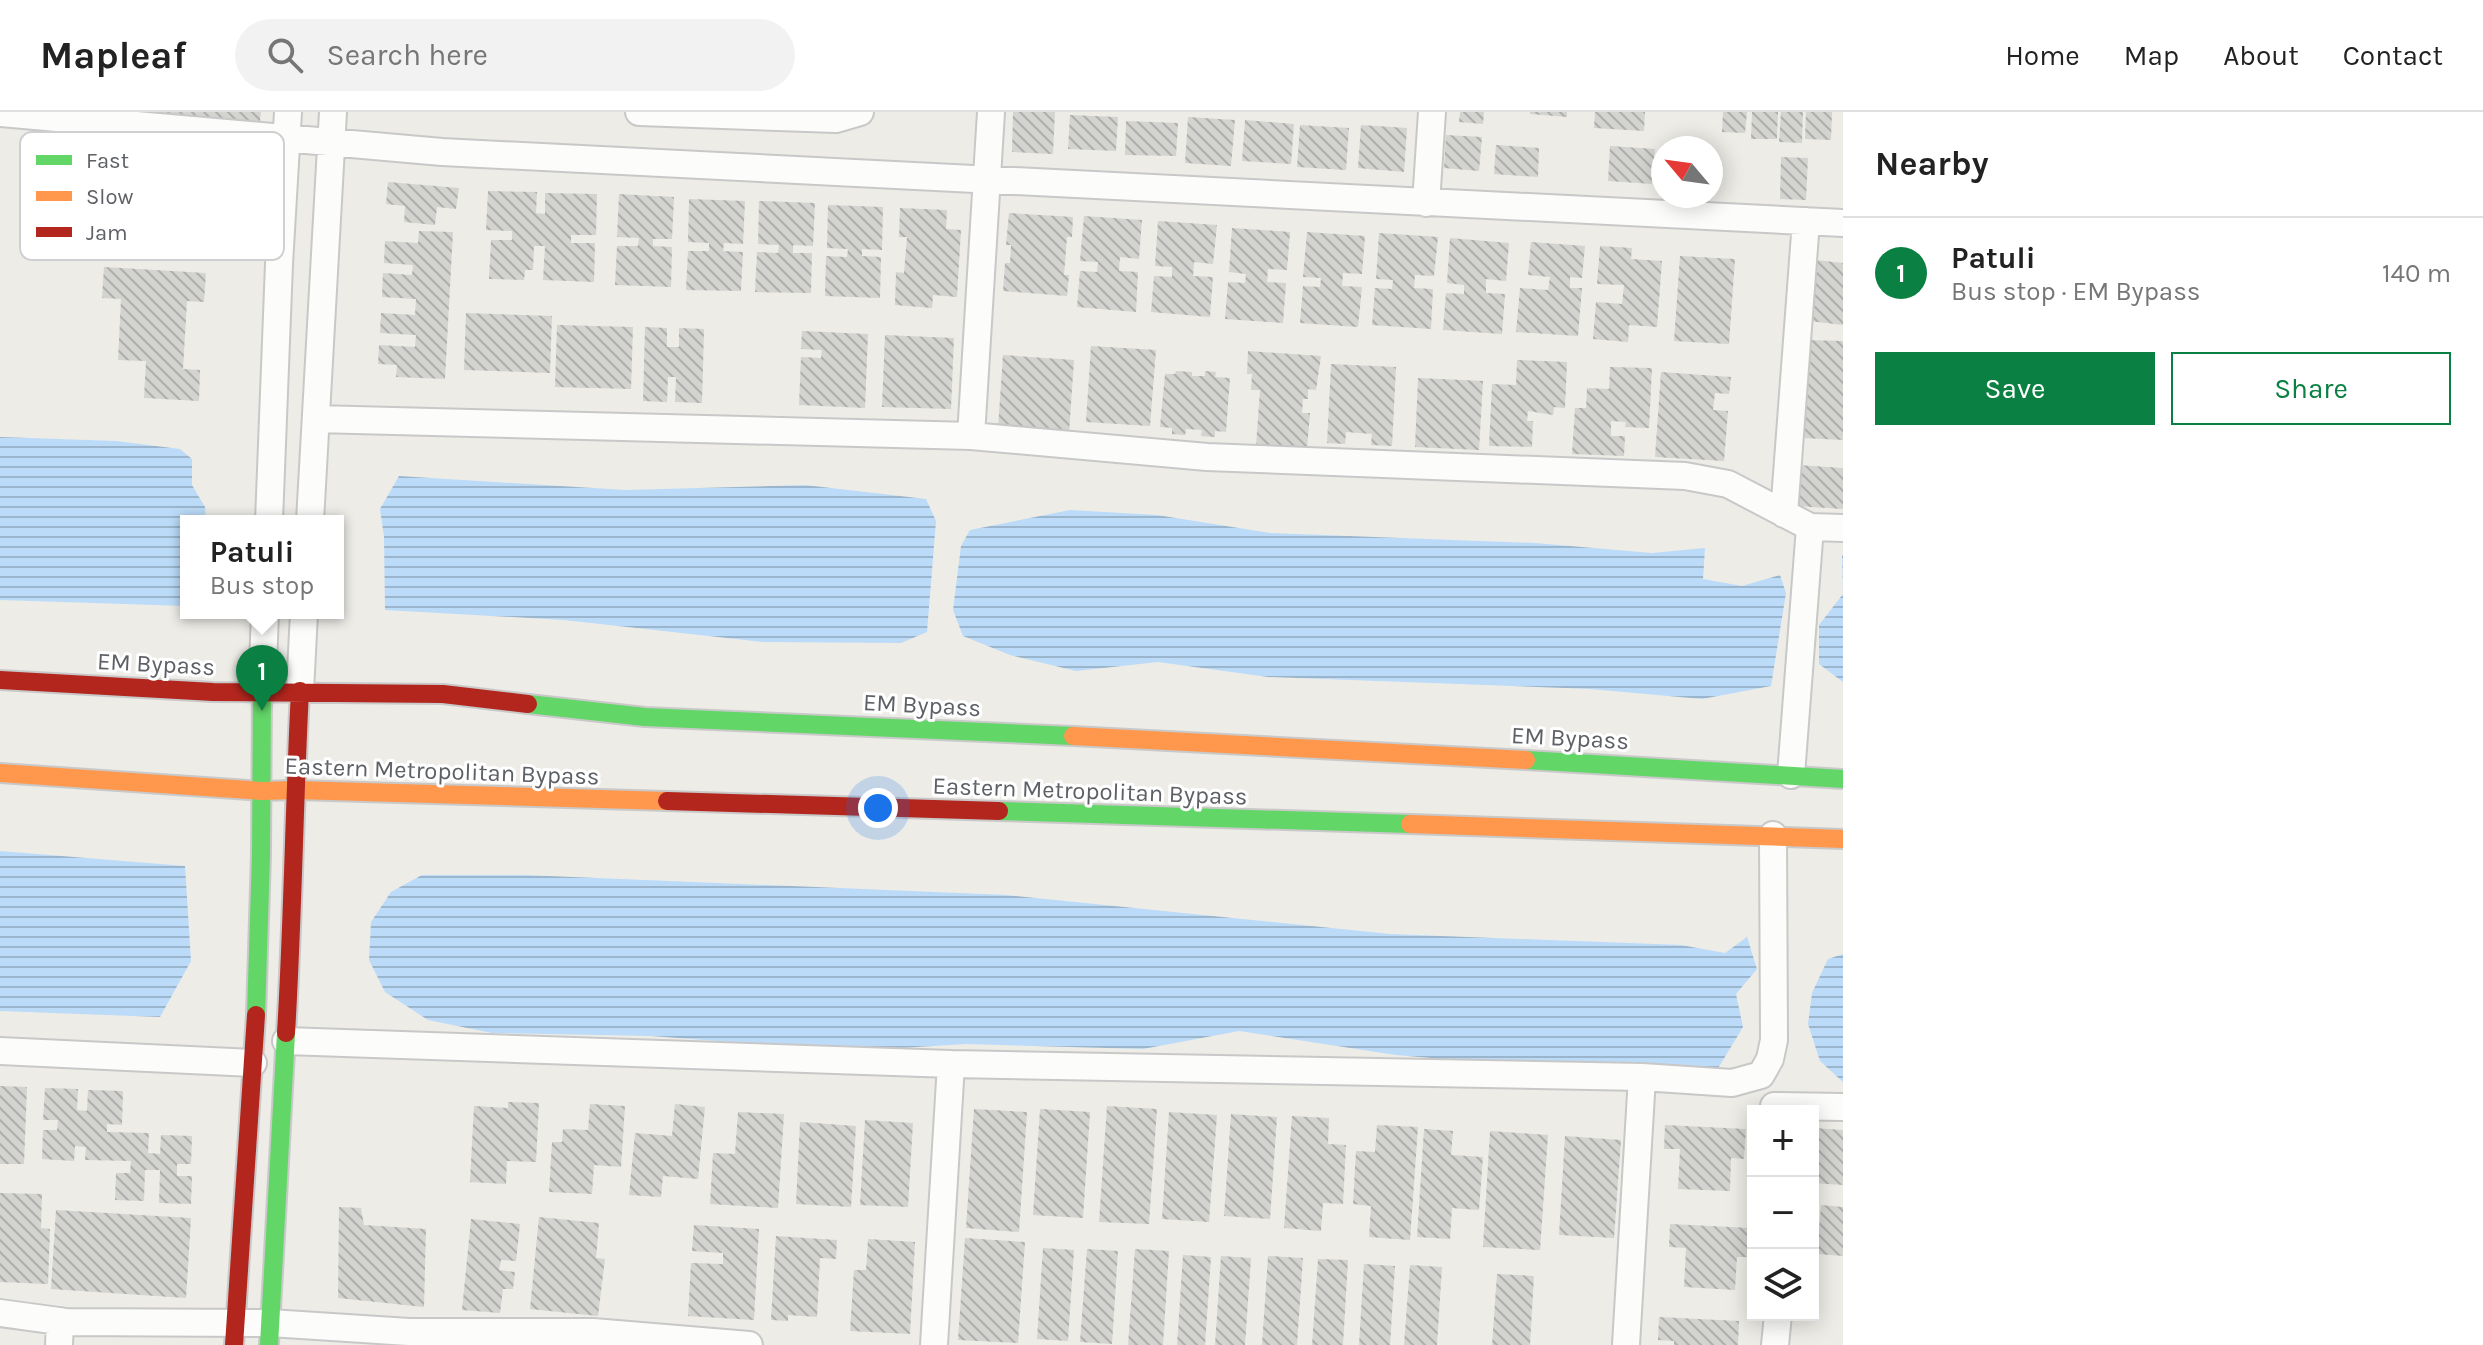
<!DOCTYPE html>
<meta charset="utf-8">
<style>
:root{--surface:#fff;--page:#f2f2f2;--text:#222;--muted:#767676;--line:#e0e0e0;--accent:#0b8043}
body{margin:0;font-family:Karla,sans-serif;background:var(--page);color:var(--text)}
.controls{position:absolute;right:24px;bottom:24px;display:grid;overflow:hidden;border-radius:0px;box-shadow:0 4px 20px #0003}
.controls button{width:72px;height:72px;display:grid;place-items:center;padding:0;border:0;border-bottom:2px solid var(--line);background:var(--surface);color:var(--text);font:40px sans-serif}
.compass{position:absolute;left:1651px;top:24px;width:72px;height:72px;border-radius:50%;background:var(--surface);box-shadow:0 4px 20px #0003;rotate:299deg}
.you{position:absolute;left:878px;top:696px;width:28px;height:28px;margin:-20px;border:6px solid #fff;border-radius:50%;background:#1a73e8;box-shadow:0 0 0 12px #1a73e833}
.badge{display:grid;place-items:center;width:52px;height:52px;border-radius:50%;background:var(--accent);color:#fff;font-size:26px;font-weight:700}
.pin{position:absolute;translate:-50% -66px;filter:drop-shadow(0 2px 4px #0008)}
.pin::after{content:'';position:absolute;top:42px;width:28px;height:24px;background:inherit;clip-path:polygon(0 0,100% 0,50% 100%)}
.popup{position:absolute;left:180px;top:403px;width:164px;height:104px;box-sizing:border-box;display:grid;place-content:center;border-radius:0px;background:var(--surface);filter:drop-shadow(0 2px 6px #0005);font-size:26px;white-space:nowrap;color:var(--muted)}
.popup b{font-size:30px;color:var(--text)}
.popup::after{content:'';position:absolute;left:50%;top:100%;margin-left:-16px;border:16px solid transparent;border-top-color:var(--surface)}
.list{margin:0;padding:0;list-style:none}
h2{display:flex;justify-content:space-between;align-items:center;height:104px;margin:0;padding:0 32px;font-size:34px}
h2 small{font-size:26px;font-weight:400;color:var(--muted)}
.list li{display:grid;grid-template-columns:52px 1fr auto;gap:24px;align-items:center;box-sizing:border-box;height:112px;padding:0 32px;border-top:2px solid var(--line)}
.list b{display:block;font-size:30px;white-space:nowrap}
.list p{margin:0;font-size:26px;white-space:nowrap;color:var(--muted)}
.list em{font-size:26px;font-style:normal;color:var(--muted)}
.actions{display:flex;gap:16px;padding:24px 32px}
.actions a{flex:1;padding:18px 0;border:2px solid var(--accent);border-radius:0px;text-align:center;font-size:28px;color:var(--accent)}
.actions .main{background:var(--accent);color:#fff}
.icon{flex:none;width:44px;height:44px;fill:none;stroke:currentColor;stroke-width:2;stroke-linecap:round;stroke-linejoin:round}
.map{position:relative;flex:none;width:1843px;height:1233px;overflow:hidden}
header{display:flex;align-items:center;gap:48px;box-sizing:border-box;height:112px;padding:0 40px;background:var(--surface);border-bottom:2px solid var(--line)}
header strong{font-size:38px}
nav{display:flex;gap:44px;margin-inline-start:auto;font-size:28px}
.search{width:560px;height:72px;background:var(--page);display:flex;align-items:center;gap:20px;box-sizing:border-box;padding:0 28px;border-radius:44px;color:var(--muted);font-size:30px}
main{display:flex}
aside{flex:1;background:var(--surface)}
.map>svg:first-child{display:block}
.water{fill:url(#water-rules)}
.building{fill:url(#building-back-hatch)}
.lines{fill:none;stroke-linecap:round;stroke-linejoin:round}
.street-casing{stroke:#c8c8c8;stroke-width:30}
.fast-casing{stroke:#c9c9c9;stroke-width:22}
.slow-casing{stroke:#c9c9c9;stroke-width:22}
.jam-casing{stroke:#c9c9c9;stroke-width:22}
.street{stroke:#fcfcfb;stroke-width:26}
.fast{stroke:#63d668;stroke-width:18}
.slow{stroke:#ff974d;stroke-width:18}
.jam{stroke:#b3261e;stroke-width:18}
.labels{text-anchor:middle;stroke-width:6;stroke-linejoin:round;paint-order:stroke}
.street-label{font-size:24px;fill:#5d6065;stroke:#fff}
.key{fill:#fff;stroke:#cecfd1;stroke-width:2}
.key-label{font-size:22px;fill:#5d6065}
</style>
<header>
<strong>Mapleaf</strong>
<div class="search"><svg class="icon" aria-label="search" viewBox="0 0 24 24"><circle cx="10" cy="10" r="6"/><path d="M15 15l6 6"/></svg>Search here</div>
<nav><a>Home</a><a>Map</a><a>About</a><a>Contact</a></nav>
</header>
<main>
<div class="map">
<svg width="1843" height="1233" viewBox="0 0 1843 1233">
<defs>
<pattern id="water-rules" width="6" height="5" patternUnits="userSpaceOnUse" patternTransform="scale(2)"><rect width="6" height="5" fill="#bbdbf8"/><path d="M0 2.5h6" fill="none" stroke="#9bb5cc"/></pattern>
<pattern id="building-back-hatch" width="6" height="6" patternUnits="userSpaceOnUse" patternTransform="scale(2)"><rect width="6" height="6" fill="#d3d3d0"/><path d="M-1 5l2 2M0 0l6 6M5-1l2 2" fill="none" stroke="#aeafac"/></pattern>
</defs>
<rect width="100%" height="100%" fill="#edece7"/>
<path class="water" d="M0,325L116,329L180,337L192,347V373L205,395L206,409H186V451L181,456L186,479V494L0,488Z
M399,364L625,378L805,373L926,387L936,409L927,520L901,531L763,530L564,508L385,498L384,425L380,397Z
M1070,398L1157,403L1270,421L1535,431L1652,441L1705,436L1703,467L1742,474L1780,463L1786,481L1771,574L1702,587L1590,577L1268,565L1158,550L1076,559L1010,543L963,524L953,498L961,434L970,418Z
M1842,443H1843V570L1819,552V513L1843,482Z
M0,739L185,754L191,849L160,905L0,899Z
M422,763H525L1006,783L1390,822L1681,833L1725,841L1747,825L1757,857L1736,882L1743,915L1717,958L1524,954L1396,943L1239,919L1143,937L966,932L851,939L651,924L492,921L428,908L385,880L369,848L371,810L391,780Z
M1843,842V970L1820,949L1808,912L1812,881L1828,847Z"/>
<path class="building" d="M145,0H261L260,9L145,2Z
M1013,0H1055L1053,42L1012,40Z
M1460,0H1484L1483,12L1459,10Z
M1530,0H1567V5L1530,2Z
M1595,0H1645L1644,19L1594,16Z
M1723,0H1747L1745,21L1722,20Z
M1752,0H1778L1777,27H1751Z
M1781,0H1803L1802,31L1779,30Z
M1806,0H1832L1831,28L1805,27Z
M1070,3L1118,5L1116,39L1068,37Z
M1188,5L1235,8L1231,54L1185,51Z
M1245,8L1294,12L1291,52L1242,49Z
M1126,9L1178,11L1176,44L1125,43Z
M1300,13L1349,16L1346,58L1297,55Z
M1361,13L1407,16L1404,60L1358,56Z
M1446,23L1482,25L1479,59L1444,56Z
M1496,33L1539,36L1538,65L1494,62Z
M1610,34L1655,37L1652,72L1608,69Z
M1781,45L1808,46L1806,88L1780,87Z
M388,70L459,76L456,97L437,95L435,113L404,110L405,94L386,92Z
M488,79L537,80L536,101L545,102V81L597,82L596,123H571V131H595L594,170L543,168L545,134H534L533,158H525L524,168L489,167L491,128H512V119L486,118Z
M619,82L674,85L672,127H653V134L672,135L671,175L615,173L617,134H638L639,126L617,125Z
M689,87L745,89L743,132L724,131L723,139L743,140L741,179L686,178L688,139H709V131L688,130Z
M759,89L815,91L813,134L793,133V141H812L811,181L755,180L757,140L778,141L779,133L758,132Z
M828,93L883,95L882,138L862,137V144L881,145L880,186L825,184L826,144L847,145L848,137L827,136Z
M900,96L947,98L946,117L961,118L957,185L933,183L932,196L895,193L896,160L904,161L907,125H899Z
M1009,101L1073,105L1072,125H1067L1064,163H1069L1067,184L1003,179L1005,151H1010L1011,133H1006Z
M1084,104L1142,108L1139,147L1120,145L1119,159L1138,160L1136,200L1077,195L1080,159L1097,160L1098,150L1080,149Z
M1158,109L1217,113L1213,152L1194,150L1193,164L1213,165L1210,205L1151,200L1154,164L1172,165V155L1155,154Z
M1232,116L1290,120L1287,158L1268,157L1267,170L1286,171L1283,211L1225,207L1228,170L1245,171L1246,162L1229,160Z
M419,119L453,120L445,267L396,265L397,253L378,252L379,233L415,235L416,223L380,221L381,201L415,203L416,187L382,185L383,161L412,163L413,153L384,151L385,129L418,131Z
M1307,120L1365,124L1362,162L1343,161L1342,174L1362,175L1358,215L1300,211L1303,174L1320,175L1321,166L1303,165Z
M1379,121L1438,125L1434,164L1415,163L1414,176L1433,177L1431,217L1372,213L1375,176L1392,177L1393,168L1376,167Z
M1450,126L1509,131L1506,169L1486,167V181L1505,182L1502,222L1443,218L1446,181L1464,182V173L1447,171Z
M1531,130L1585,134L1582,166L1570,165V176H1582L1578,224L1516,220L1520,176L1548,178L1550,165L1528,163Z
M1600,134L1632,136L1631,147L1662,149L1657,215L1629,213L1628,230L1593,227L1596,190L1622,192L1624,173L1597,172Z
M1680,144L1735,147L1729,232L1674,229Z
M1816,148L1843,151V213L1809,209Z
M104,155L206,161L204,190L187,189L183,257L200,258L199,289L144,286L146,249L118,248L121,187L102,186Z
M466,201L552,204L550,261L464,258Z
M557,213L633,215L631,277L555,275Z
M645,215L667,216V235H679V216L704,217L702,291L675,290L676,265H668L667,290L643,289Z
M802,219L868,222L865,296L799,293L801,245L821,246L822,238L801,237Z
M885,223L954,226L951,297L882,295Z
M1806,228L1843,229V328L1802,326Z
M1091,234L1156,238L1150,314L1086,310Z
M1248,239L1321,244L1316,278L1308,277V287H1303L1302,301H1310L1307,337L1256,334L1260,278H1251L1252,262H1247Z
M1003,243L1074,248L1069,321L998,316Z
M1517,248L1567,250L1565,296L1554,295L1553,303L1528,299L1527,309H1533L1532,335L1489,334L1492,272L1516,273Z
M1331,252L1396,255L1392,334L1371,333L1372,322L1346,320L1345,332L1327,331Z
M1610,255L1652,256L1649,316L1625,315L1626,310L1611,309V324H1625L1624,344L1572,342L1575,296H1586L1587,276L1609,277Z
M1176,259L1192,260V264H1205V259L1216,260L1215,265L1230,266L1226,320L1215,319V325L1201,324L1202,318L1186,317L1185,323L1172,322V316L1160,315L1165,262H1175Z
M1661,260L1731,265L1729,282L1715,281L1713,298L1728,299L1724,349L1655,345Z
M1418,266L1483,269L1479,338L1415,335Z
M1798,353L1843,356V397L1795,394Z
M0,974L27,975L24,1052H0Z
M45,976L78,977L77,998L87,999L88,978L123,979L122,1013L107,1012V1020L149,1021L148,1041L160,1042L161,1023L192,1024L191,1052H177V1064H192L191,1092L159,1091L160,1058H145L144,1089L115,1088L116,1061H130L131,1049L85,1048L86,1035L75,1034L74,1049L42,1047L43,1018H57L58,1008H43Z
M508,990L539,991L536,1050L507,1049L506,1072L470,1070L474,994L508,996Z
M590,992L625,994L621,1055L594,1053L592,1082L549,1080L552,1030H562L563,1017L588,1018Z
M675,992L705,995L698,1067L663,1064L661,1085L629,1083L635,1021L672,1024Z
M1107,994L1157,997L1149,1112L1099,1110Z
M974,997L1027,1000L1019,1120L966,1116Z
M1040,997L1090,1000L1083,1106L1033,1103Z
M738,1000L784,1002L778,1096L710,1092L713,1041L735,1042Z
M1169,1000L1217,1003L1209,1110L1162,1107Z
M1231,1002L1277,1005L1270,1107L1224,1104Z
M1292,1004L1329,1006L1328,1032L1346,1033L1343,1092L1323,1091L1321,1119L1284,1116Z
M865,1008L913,1011L908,1095L860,1093Z
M800,1010L856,1014L851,1095L796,1092Z
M1377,1013L1418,1015L1410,1128L1369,1125L1371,1094L1353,1092L1356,1039L1375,1040Z
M1665,1013L1746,1017L1744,1047L1731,1046L1730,1079L1678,1077L1680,1037H1664Z
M1813,1016L1843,1018V1073L1813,1071Z
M1424,1017L1453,1019L1451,1043L1483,1045L1479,1098L1452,1096L1450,1127L1417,1125Z
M1490,1019L1548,1023L1540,1138L1483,1135Z
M1565,1024L1621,1028L1614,1126L1559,1123Z
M0,1081L42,1082L41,1116L50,1117L48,1172L0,1170Z
M1821,1093L1843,1095V1144L1817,1142Z
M339,1095L361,1096L364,1113L426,1117L424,1195L338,1186Z
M56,1098L191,1106L186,1186L51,1177Z
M539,1105L599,1111L596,1146L605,1147L598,1204L530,1197Z
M471,1107L520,1112L516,1149L501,1148L499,1158L515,1160L513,1177H503L500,1201L462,1198Z
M1670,1112L1751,1116L1750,1145H1737L1735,1178L1684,1175L1686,1136L1669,1135Z
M694,1113L759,1117L754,1208L688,1204L691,1151L723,1152V1141L692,1139Z
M776,1124L837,1128L836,1147L820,1146L817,1205L788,1203V1209L771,1208Z
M965,1126L1025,1130L1018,1231L958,1228Z
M868,1127L915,1130L910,1222L850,1219L854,1158H866Z
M1043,1136L1074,1138L1068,1229L1037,1227Z
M1087,1137L1118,1139L1112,1232L1080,1230Z
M1135,1137L1169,1139L1163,1233H1128Z
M1183,1143L1211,1145L1205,1233H1177Z
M1221,1144L1251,1146L1245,1233H1215Z
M1268,1144L1303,1146L1297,1233H1262Z
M1318,1147L1348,1148L1343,1233H1312Z
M1364,1152L1395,1154L1390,1233H1359Z
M1410,1153L1442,1155L1437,1233H1404Z
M1497,1162L1534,1164L1530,1233H1492Z
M1659,1205L1739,1209L1738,1233H1674V1229L1658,1228Z"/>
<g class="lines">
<defs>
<path id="street" d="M639,0L836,7L860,0
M0,1L442,40L1843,111
M1426,91L1432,0
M316,307L971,324L1207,345L1685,364L1728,372L1810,415
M971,324L991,0
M1784,402L1806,109
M269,409L279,152L288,0
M310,409L333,0
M262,579L265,501
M300,579L304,501
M1791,663L1810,415L1843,416
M286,929L951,952L1642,965L1732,971L1761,963L1770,947L1774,928L1773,723
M0,939L253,951
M1774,994L1843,995
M0,1201L66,1210L270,1211L409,1220H593L749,1233
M59,1233L60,1209
M934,1233L951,952
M1626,1233L1642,965
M1775,1233L1778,1203"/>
<path id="fast" d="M528,592L645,605L1073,624
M1526,648L1843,667
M999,699L1410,712
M256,903L261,743L262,579
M269,1233L286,921"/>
<path id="slow" d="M1073,624L1526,648
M0,661L262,679L295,678L667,689
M1410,712L1843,727"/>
<path id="jam" d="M0,568L213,580L443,582L528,592
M667,689L999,699
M286,921C293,807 294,693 300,579
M234,1233L256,903"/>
</defs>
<use href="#street" class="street-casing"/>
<use href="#fast" class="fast-casing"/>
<use href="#slow" class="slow-casing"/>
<use href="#jam" class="jam-casing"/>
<use href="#street" class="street"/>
<use href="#fast" class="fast"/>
<use href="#slow" class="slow"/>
<use href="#jam" class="jam"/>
</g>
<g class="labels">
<g class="street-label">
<text transform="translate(156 552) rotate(3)" y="8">EM Bypass</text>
<text transform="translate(922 593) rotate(3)" y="8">EM Bypass</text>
<text transform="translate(1570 626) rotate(3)" y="8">EM Bypass</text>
<text transform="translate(442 659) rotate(2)" y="8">Eastern Metropolitan Bypass</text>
<text transform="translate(1090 679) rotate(2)" y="8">Eastern Metropolitan Bypass</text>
</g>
</g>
<rect x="20" y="20" width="264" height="128" rx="12" class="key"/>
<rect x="36" y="43" width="36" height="10" fill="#63d668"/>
<rect x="36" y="79" width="36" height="10" fill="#ff974d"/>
<rect x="36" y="115" width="36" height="10" fill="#b3261e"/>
<g class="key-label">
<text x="86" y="56">Fast</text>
<text x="86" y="92">Slow</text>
<text x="86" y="128">Jam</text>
</g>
</svg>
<div class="controls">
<button>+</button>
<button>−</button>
<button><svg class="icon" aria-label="layers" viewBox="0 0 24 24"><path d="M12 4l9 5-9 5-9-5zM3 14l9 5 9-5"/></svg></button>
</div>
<svg class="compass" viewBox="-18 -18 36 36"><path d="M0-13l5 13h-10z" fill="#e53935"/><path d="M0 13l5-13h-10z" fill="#767676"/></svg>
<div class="you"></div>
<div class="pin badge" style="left:262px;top:599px">1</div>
<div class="popup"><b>Patuli</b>Bus stop</div>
</div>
<aside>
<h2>Nearby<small></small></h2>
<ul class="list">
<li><span class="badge">1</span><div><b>Patuli</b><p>Bus stop · EM Bypass</p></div><em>140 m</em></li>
</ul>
<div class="actions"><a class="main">Save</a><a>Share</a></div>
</aside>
</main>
